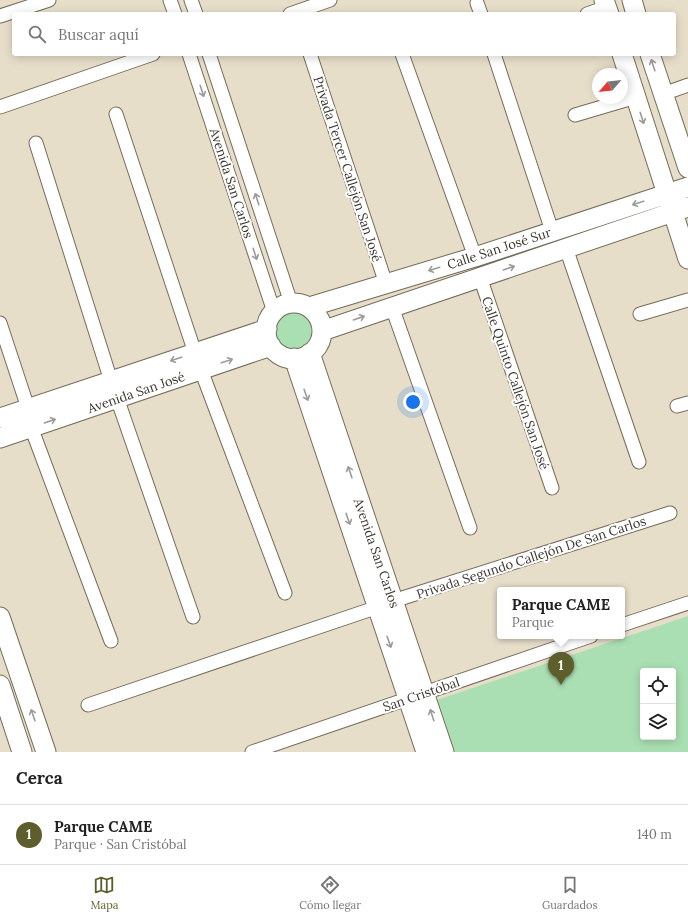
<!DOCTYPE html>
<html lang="es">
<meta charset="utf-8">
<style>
:root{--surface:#fff;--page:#f2f2f2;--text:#222;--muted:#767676;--line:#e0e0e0;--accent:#5d5e2b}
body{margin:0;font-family:Lora,serif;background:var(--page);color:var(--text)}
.controls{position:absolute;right:12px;bottom:12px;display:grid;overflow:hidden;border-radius:4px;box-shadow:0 2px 10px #0003}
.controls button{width:36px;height:36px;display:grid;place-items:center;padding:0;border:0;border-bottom:1px solid var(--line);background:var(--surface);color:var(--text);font:20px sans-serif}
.compass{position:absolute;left:592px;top:68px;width:36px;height:36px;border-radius:50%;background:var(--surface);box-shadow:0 2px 10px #0003;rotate:242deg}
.you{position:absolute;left:413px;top:402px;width:14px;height:14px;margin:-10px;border:3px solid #fff;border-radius:50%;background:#1a73e8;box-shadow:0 0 0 6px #1a73e833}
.badge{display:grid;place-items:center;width:26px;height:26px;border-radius:50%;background:var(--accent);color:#fff;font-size:13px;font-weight:700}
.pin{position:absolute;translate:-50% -33px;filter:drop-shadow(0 1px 2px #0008)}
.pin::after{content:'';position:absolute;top:21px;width:14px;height:12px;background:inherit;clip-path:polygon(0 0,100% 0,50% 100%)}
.popup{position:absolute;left:497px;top:587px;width:128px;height:52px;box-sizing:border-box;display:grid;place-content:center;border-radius:4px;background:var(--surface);filter:drop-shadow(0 1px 3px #0005);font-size:13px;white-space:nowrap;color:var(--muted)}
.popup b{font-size:15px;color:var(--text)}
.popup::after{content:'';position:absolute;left:50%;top:100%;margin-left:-8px;border:8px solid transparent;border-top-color:var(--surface)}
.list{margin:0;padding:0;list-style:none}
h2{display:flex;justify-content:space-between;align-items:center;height:52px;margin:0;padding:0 16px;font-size:17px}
h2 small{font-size:13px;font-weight:400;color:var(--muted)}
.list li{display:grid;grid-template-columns:26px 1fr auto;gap:12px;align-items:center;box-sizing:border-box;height:60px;padding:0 16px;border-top:1px solid var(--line)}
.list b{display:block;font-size:15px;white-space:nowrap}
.list p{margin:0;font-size:13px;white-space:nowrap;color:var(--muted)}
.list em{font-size:13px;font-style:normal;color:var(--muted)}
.icon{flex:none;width:22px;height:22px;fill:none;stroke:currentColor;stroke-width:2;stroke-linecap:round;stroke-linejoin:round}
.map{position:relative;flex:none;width:688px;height:752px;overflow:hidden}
.search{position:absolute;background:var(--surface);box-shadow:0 2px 10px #0003;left:12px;right:12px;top:12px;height:44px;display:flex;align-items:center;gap:10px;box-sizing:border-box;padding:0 14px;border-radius:4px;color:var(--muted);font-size:15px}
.sheet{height:112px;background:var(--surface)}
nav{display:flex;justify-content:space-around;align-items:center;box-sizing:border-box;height:56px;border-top:1px solid var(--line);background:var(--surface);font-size:11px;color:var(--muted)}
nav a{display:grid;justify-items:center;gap:2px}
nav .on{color:var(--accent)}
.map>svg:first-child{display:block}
.green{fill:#aadfb3;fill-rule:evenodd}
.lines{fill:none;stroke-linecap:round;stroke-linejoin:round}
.street-casing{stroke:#746c5a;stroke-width:15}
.secondary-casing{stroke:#746c5a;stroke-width:21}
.street{stroke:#fff;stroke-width:13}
.secondary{stroke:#fff;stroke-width:19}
.oneway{stroke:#9d9b97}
.labels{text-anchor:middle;stroke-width:4;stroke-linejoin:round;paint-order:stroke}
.street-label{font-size:13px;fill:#3b372f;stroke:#fff}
</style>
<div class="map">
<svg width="688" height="752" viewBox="0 0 688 752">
<rect width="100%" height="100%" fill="#e7deca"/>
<path class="green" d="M275 330a20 20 0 1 1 40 0a20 20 0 1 1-40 0Z
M688,616V752H454L437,700ZM643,671H673V737H643Z"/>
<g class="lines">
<defs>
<path id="street" d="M170,0L175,14
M191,0L196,14
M477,3L481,14
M290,14L330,0
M587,14L607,7
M0,16L49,0
M189,54L274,312
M209,54L291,303
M310,54L386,284
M402,54L475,257
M494,54L552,231
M663,94L688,85
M0,107L153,54
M116,114L195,353
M575,115L636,97
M36,143L111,381
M566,248L639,462
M480,277L552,488
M392,307L470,528
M640,314L688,300
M0,323L28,408
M201,370L285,593
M117,398L193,617
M677,406L688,403
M31,427L111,641
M393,601L670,513
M622,625L688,603
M88,705L378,607
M252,752L591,636"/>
<path id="secondary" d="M604,0L609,14
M632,0L636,14
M622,54L688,259
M650,54L688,168
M266 331a28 28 0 1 1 56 0a28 28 0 1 1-56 0Z
M309,307L475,257L688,187
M322,331L688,207
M310,353L444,752
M294,358L426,752
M0,418L267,329
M0,438L271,346
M0,617L46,752
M0,685L22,752"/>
</defs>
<use href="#street" class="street-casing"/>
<use href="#secondary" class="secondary-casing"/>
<use href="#street" class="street"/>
<use href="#secondary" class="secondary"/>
</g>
<defs><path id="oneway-shaft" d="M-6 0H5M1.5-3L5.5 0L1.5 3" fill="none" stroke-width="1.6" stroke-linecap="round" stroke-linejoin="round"/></defs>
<g class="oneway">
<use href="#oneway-shaft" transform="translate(653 65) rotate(-108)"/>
<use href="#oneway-shaft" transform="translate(202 91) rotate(72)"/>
<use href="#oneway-shaft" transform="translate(642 118) rotate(72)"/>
<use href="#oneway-shaft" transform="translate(257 199) rotate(-108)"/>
<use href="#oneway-shaft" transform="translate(638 203) rotate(162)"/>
<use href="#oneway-shaft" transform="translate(255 254) rotate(72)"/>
<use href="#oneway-shaft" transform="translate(509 268) rotate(-19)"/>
<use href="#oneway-shaft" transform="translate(434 269) rotate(163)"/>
<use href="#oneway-shaft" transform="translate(359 318) rotate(-19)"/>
<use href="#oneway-shaft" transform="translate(176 359) rotate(162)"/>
<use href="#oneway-shaft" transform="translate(227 361) rotate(-18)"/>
<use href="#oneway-shaft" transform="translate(306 395) rotate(71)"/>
<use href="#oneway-shaft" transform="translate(50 421) rotate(-19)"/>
<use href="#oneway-shaft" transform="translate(350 472) rotate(-109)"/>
<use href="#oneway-shaft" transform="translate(348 519) rotate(71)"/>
<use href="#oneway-shaft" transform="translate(389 642) rotate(71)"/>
<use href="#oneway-shaft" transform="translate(33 715) rotate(-109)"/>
<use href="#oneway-shaft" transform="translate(432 715) rotate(-108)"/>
</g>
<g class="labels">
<g class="street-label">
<text transform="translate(348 169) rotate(72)" y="5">Privada Tercer Callejón San José</text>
<text transform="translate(232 183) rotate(72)" y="5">Avenida San Carlos</text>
<text transform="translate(499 248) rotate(-18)" y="5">Calle San José Sur</text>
<text transform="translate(516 383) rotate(71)" y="5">Calle Quinto Callejón San José</text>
<text transform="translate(136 392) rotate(-19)" y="5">Avenida San José</text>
<text transform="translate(377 553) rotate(71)" y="5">Avenida San Carlos</text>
<text transform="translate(531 557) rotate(-18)" y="5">Privada Segundo Callejón De San Carlos</text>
<text transform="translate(421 694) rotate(-19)" y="5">San Cristóbal</text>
</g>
</g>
</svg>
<div class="controls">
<button><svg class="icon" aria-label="locate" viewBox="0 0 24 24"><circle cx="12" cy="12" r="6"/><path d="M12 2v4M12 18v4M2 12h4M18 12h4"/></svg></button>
<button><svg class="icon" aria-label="layers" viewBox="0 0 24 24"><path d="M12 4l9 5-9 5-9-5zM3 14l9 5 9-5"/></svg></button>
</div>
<svg class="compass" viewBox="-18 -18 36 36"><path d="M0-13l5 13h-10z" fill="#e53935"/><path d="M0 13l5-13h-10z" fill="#767676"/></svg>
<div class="you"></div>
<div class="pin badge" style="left:561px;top:685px">1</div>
<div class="popup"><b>Parque CAME</b>Parque</div>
<div class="search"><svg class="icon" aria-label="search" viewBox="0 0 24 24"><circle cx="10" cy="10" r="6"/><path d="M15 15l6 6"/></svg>Buscar aquí</div>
</div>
<section class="sheet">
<h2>Cerca<small></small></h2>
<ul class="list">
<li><span class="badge">1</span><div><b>Parque CAME</b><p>Parque · San Cristóbal</p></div><em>140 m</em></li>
</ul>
</section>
<nav>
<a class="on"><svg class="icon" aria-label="map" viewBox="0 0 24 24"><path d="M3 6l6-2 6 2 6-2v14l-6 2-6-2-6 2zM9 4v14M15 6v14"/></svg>Mapa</a>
<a><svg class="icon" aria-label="directions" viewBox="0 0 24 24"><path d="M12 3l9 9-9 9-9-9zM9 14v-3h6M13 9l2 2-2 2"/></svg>Cómo llegar</a>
<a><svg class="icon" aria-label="saved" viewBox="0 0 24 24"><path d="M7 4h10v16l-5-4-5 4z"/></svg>Guardados</a>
</nav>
